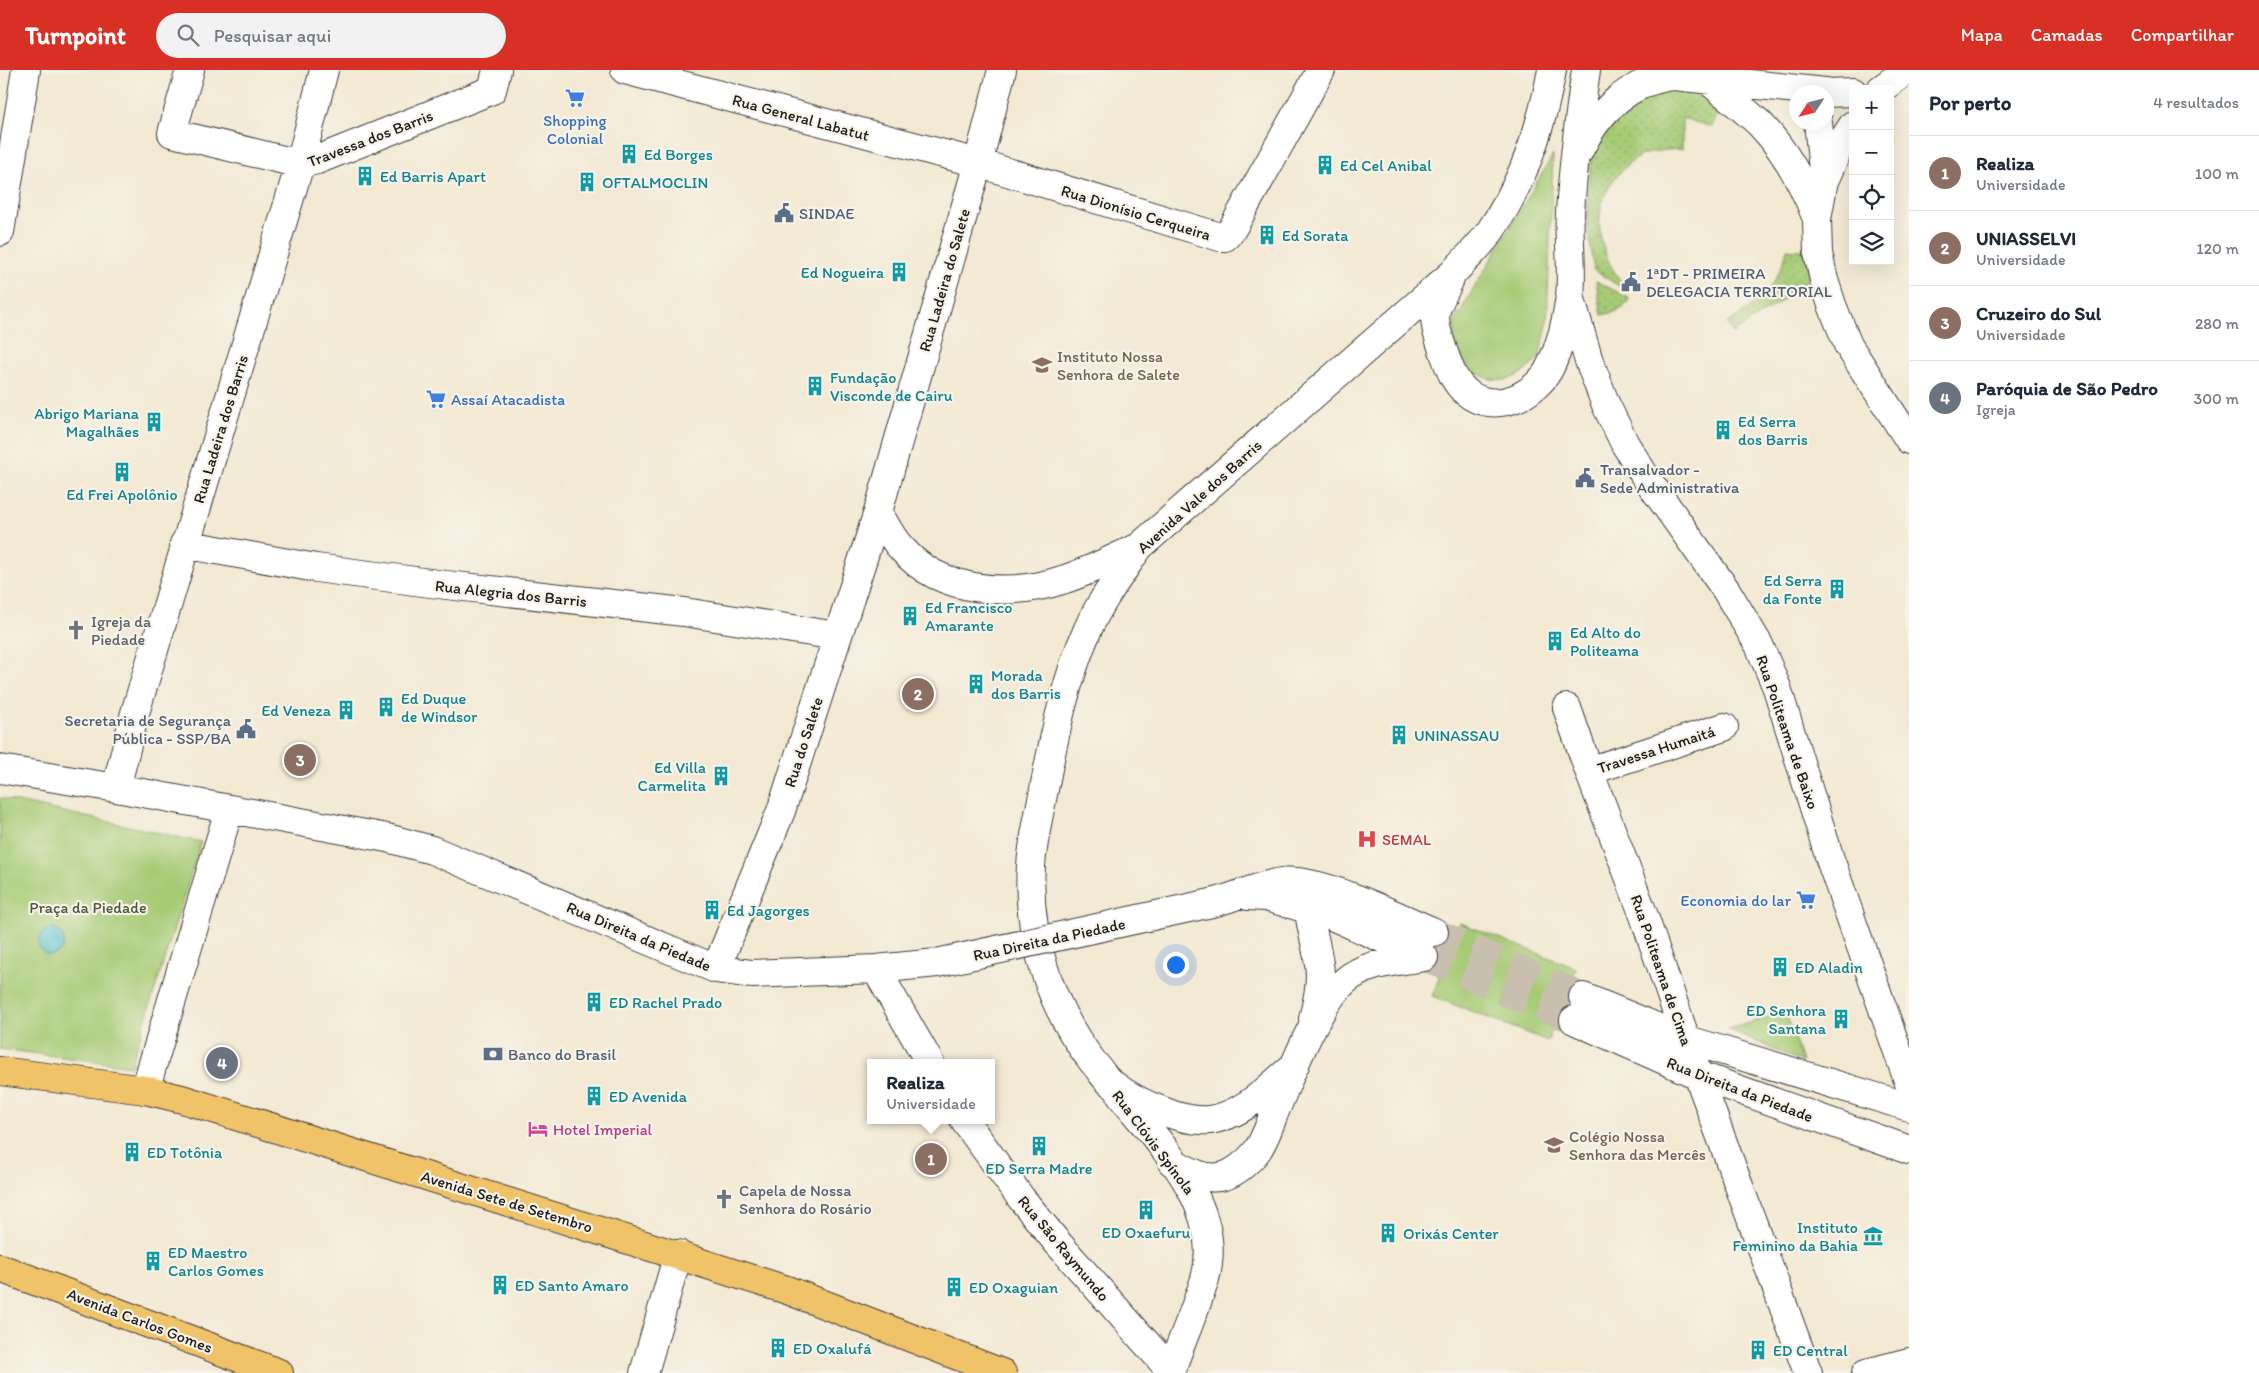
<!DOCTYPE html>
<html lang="pt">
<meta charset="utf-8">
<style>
:root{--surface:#fff;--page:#f2f2f3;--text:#1f2937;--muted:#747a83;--line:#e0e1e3;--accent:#d93025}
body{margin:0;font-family:Itim,sans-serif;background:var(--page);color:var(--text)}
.controls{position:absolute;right:15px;top:15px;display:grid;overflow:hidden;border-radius:0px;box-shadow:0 5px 20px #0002}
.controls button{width:45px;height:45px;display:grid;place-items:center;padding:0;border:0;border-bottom:1px solid var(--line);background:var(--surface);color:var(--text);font:25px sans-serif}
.compass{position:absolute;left:1789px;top:15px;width:45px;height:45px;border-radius:50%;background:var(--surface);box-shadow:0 5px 20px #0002;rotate:234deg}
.you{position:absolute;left:1175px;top:894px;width:18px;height:18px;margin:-12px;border:4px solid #fff;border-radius:50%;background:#1a73e8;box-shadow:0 0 0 8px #1a73e833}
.badge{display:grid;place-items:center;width:32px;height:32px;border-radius:50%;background:var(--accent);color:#fff;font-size:16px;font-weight:700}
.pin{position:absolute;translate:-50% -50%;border:2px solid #fff;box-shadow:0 1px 5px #0006}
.popup{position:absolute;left:867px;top:989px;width:128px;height:65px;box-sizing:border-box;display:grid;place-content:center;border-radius:0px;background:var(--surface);filter:drop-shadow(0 1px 4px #0005);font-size:16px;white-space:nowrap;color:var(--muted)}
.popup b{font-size:19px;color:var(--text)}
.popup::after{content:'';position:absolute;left:50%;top:100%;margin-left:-10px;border:10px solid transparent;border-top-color:var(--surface)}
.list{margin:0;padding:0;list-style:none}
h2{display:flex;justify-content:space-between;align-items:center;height:65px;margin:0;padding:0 20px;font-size:21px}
h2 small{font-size:16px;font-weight:400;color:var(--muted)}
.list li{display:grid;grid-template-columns:32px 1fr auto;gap:15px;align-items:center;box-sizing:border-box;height:75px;padding:0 20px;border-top:1px solid var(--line)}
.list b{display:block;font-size:19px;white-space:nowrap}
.list p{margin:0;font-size:16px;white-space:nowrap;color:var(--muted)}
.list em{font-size:16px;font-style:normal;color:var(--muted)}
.icon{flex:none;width:28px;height:28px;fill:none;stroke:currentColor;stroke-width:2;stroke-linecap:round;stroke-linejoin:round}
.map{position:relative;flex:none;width:1909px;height:1303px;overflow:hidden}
header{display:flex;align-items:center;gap:30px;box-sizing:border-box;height:70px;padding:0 25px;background:var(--accent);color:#fff}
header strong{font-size:24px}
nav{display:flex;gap:28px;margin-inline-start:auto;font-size:18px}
.search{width:350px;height:45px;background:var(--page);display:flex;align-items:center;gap:12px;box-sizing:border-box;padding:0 18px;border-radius:28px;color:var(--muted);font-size:19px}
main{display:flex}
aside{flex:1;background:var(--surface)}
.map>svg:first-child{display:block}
.grass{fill:url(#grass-dots);stroke:#617448}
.park{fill:#a6cb75;stroke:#617448}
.water{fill:url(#water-ripples);stroke:#386e74}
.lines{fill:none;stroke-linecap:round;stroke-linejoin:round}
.minor-tunnel{stroke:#c8bfae;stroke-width:28;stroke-dasharray:28 14;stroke-linecap:butt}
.minor-casing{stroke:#3c3b37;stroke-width:30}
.major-casing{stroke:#3c3b37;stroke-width:30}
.minor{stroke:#fff;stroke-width:28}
.major{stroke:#f0c369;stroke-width:28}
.minor-bridge-casing{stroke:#3c3b37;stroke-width:30;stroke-linecap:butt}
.minor-bridge{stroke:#fff;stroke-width:28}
.labels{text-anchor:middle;stroke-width:4.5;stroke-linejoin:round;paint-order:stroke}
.street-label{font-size:16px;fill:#1c1c1c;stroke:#f7f3e8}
.shop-label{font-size:16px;fill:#366cbe;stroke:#f7f3e8}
.culture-label{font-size:16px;fill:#0d838f;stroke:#f7f3e8;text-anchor:start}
.service-label{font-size:16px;fill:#4e5e75;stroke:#f7f3e8;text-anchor:start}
.education-label{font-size:16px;fill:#785e54;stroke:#f7f3e8;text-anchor:start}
.worship-label{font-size:16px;fill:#5b616d;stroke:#f7f3e8;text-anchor:start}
.health-label{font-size:16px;fill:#be3a42;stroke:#f7f3e8;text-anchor:start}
.park-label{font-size:16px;fill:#4c593b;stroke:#f7f3e8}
.hotel-label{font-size:16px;fill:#b23c85;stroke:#f7f3e8;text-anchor:start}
</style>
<header>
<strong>Turnpoint</strong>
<div class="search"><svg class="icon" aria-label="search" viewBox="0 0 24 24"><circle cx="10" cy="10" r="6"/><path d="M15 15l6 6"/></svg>Pesquisar aqui</div>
<nav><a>Mapa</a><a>Camadas</a><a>Compartilhar</a></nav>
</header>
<main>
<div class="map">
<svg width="1909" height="1303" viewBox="0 0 1909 1303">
<defs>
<pattern id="grass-dots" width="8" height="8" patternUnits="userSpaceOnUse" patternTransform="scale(1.25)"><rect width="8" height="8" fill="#a6cb75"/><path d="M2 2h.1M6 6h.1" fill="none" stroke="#8eae65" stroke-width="1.8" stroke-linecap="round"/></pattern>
<pattern id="water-ripples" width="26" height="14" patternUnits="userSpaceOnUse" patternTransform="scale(1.25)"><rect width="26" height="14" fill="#53c0cb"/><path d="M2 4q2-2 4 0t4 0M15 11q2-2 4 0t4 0" fill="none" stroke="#48a4ae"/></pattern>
</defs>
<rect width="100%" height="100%" fill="#f7f3e8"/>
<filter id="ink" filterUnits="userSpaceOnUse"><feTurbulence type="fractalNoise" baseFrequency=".02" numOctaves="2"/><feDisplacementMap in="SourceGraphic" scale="10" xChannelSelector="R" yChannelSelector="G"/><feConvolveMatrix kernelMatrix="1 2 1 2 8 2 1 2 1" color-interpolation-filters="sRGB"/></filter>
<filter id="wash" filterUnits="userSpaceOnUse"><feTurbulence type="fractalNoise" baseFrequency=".0096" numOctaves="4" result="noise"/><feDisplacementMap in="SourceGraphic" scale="20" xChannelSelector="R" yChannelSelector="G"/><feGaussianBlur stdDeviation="1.12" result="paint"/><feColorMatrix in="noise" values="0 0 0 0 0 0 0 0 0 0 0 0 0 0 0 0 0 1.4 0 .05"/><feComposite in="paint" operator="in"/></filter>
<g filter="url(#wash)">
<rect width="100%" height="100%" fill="#f3e8d2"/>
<path class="grass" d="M1663,14L1725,26L1712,57L1682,48V79C1668,80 1649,80 1637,88C1589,120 1590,174 1624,215L1622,218L1594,200L1587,152L1588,118L1592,83L1606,55Z
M1787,179L1811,181L1809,207L1798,220L1733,263L1727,253C1757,236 1780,214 1787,179Z
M1596,211L1629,228C1625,241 1615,242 1602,245Z"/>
<path class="park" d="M1553,85L1547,255L1539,288L1523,303L1507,310L1490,309L1475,303L1461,289L1454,272V252Z
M0,728L201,772L131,996L0,979Z
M1460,853L1576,898L1548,971L1432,926Z
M1786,942L1802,992L1728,959Z"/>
<path class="water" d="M38 872a13 13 0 1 1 26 0a13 13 0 1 1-26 0Z"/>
</g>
<g filter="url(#ink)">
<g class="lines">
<path class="minor-tunnel" d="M1434,862L1583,927
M1424,887L1574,950"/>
<defs>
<path id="minor" d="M190,0L172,63L300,94L317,90L492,20L497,0
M625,0L978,93L1220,167H1225L1231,161L1321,0
M1710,12C1727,26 1744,39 1760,54C1786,81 1804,115 1817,149
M1881,19L1907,0
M1826,23L1853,22
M1818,52L1824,110L1817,149L1818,183L1824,210L1832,235L1848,275L1909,370
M1579,81C1597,42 1630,10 1674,6L1825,22
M1825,109L1840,75L1853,55
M0,162L26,0
M1450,209C1446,219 1439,230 1436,240C1433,254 1439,267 1443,280C1449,296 1453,311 1466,322C1494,346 1538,325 1551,295C1561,274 1567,249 1570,226C1573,198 1568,170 1570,143C1573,95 1579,48 1586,0
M1570,226L1588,288L1606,335L1625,374L1645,406L1726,520L1759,575L1777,618L1830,789L1909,1013
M878,442C886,456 892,469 903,480C941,523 1011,527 1062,510C1088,502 1114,488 1139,477
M184,474L316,498L438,514L684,542L837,566
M1567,638L1589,701L1644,846L1698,1005L1808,1303
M0,699L116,718L387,768L432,780L716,899L752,904L876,899L937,893
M1589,701L1724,657
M116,718L135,643L300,94L324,0
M1309,824C1307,849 1316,870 1319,894C1322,912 1317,932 1313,949
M1248,826L1266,827L1332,846L1424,887
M1216,832C1239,826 1259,815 1282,812C1319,807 1398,847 1434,862
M716,899L781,741L878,442L978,93L1002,0
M876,899L930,993
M1583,927L1688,970L1909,1037
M1574,950L1698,1005L1909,1080
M1295,995C1270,1016 1243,1046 1209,1050C1194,1051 1177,1047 1163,1041C1145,1035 1126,1025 1111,1013C1104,1008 1099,998 1093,992C1051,939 1026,864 1031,796C1033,768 1040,741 1045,714C1055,662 1066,610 1087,561C1100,531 1121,504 1139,477L1453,203C1465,189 1481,176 1491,160C1523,113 1542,55 1552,0
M145,1020L229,740
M1121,1026C1162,1076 1225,1139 1205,1209C1195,1241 1181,1272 1170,1303
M964,1050L1021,1128L1056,1171L1171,1301
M1172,1092C1186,1099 1203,1110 1219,1107C1232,1106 1248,1092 1256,1082C1265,1071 1270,1053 1275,1041C1291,1004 1316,936 1345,911C1367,892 1397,892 1424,887
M644,1303L678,1184
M1866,1303L1909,1292"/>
<path id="major" d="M0,1001L145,1020L182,1029L787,1220L1002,1303
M0,1198L279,1303"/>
</defs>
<use href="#minor" class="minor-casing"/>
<use href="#major" class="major-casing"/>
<use href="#minor" class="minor"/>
<use href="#major" class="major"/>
<defs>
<path id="minor-bridge" d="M937,893L1216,832"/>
</defs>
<use href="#minor-bridge" class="minor-bridge-casing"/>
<use href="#minor-bridge" class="minor-bridge"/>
</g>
</g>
<defs>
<symbol id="supermarket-bare" viewBox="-9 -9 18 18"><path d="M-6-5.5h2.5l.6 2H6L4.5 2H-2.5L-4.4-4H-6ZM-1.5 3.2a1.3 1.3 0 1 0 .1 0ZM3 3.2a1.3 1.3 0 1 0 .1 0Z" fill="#3f7fe0" stroke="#f7f3e8" stroke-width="2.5" paint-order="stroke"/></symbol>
<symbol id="building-bare" viewBox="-9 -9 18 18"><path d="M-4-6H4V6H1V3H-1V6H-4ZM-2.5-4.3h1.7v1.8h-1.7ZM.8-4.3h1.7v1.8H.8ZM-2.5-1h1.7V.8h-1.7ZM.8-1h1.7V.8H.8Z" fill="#0f9aa8" stroke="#f7f3e8" stroke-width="2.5" paint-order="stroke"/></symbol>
<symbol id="civic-bare" viewBox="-9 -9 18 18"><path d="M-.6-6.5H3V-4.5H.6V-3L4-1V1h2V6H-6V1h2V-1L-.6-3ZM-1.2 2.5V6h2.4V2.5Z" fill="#5c6f8a" stroke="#f7f3e8" stroke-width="2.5" paint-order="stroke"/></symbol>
<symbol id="school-bare" viewBox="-9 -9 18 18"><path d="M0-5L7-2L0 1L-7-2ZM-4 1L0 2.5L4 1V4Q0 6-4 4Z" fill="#8d6e63" stroke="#f7f3e8" stroke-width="2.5" paint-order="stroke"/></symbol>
<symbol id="church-bare" viewBox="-9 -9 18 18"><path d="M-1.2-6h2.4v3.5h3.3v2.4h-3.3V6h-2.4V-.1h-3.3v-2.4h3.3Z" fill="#6b7280" stroke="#f7f3e8" stroke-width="2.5" paint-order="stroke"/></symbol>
<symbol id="hospital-bare" viewBox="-9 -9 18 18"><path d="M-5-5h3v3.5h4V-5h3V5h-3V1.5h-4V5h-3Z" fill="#e0444e" stroke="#f7f3e8" stroke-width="2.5" paint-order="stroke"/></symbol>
<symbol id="bank-bare" viewBox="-9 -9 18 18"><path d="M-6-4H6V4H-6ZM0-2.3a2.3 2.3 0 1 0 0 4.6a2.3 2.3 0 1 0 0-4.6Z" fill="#5c6f8a" stroke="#f7f3e8" stroke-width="2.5" paint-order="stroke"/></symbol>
<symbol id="hotel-bare" viewBox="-9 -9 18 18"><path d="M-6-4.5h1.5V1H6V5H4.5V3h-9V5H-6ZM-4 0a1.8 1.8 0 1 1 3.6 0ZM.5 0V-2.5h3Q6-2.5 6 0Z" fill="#d1479c" stroke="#f7f3e8" stroke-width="2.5" paint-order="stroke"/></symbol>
<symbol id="museum-bare" viewBox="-9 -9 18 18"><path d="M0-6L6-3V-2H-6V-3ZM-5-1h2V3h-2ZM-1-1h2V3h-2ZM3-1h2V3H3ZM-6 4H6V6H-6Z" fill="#0f9aa8" stroke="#f7f3e8" stroke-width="2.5" paint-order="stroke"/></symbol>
</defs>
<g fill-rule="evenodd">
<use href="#supermarket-bare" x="561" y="14" width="28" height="28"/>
<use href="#building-bare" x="615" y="70" width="28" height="28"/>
<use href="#building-bare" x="1311" y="81" width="28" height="28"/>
<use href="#building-bare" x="351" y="92" width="28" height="28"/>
<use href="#building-bare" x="573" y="98" width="28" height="28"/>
<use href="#civic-bare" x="770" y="129" width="28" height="28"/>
<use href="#building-bare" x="1253" y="151" width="28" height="28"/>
<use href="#building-bare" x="885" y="188" width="28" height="28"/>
<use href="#civic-bare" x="1617" y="198" width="28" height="28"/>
<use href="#school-bare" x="1028" y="281" width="28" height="28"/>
<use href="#building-bare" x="801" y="302" width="28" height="28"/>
<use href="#supermarket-bare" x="422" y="315" width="28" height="28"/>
<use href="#building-bare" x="140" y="338" width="28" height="28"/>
<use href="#building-bare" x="1709" y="346" width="28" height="28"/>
<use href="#building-bare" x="108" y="388" width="28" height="28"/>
<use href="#civic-bare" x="1571" y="394" width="28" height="28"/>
<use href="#building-bare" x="1823" y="505" width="28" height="28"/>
<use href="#building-bare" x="896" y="532" width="28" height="28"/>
<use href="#church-bare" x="62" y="546" width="28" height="28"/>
<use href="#building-bare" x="1541" y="557" width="28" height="28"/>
<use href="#building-bare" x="962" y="600" width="28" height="28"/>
<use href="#building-bare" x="372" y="623" width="28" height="28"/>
<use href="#building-bare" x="332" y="626" width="28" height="28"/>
<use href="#civic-bare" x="232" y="645" width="28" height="28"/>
<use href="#building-bare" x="1385" y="651" width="28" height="28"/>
<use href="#building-bare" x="707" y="692" width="28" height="28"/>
<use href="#hospital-bare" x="1353" y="755" width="28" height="28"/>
<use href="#supermarket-bare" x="1792" y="816" width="28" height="28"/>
<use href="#building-bare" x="698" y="826" width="28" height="28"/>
<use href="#building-bare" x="1766" y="883" width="28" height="28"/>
<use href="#building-bare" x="580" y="918" width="28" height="28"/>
<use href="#building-bare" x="1827" y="935" width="28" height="28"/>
<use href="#bank-bare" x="479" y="970" width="28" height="28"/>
<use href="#building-bare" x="580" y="1012" width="28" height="28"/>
<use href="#hotel-bare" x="524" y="1045" width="28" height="28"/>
<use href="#school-bare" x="1540" y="1061" width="28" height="28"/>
<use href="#building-bare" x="1025" y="1062" width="28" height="28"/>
<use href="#building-bare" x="118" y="1068" width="28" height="28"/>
<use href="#church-bare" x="710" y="1115" width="28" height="28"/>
<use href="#building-bare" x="1132" y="1126" width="28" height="28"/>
<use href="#building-bare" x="1374" y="1149" width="28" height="28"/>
<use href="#museum-bare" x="1859" y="1152" width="28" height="28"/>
<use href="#building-bare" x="139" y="1177" width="28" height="28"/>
<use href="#building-bare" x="486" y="1201" width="28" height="28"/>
<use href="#building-bare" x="940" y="1203" width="28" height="28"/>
<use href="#building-bare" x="764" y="1264" width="28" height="28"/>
<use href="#building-bare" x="1744" y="1266" width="28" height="28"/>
</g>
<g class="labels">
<g class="street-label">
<text transform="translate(801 47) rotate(15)" y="6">Rua General Labatut</text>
<text transform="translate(370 68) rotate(-21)" y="6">Travessa dos Barris</text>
<text transform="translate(1136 142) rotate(17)" y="6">Rua Dionísio Cerqueira</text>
<text transform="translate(944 210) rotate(-74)" y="6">Rua Ladeira do Salete</text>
<text transform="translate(220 359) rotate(-73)" y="6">Rua Ladeira dos Barris</text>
<text transform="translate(1199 426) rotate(-42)" y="6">Avenida Vale dos Barris</text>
<text transform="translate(511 523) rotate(6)" y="6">Rua Alegria dos Barris</text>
<text transform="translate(1788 662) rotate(71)" y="6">Rua Politeama de Baixo</text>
<text transform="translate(803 672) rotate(-72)" y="6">Rua do Salete</text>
<text transform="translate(1656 679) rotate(-18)" y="6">Travessa Humaitá</text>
<text transform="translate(639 866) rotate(23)" y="6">Rua Direita da Piedade</text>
<text transform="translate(1049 869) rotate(-12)" y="6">Rua Direita da Piedade</text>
<text transform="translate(1662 900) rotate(71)" y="6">Rua Politeama de Cima</text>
<text transform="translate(1740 1019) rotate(21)" y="6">Rua Direita da Piedade</text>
<text transform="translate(1154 1072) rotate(53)" y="6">Rua Clóvis Spínola</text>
<text transform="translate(507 1131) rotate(17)" y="6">Avenida Sete de Setembro</text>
<text transform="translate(1064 1178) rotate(50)" y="6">Rua São Raymundo</text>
<text transform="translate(140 1250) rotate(21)" y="6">Avenida Carlos Gomes</text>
</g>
<g class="shop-label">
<text x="575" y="56">Shopping<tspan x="575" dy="18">Colonial</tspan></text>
<text x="451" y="335" text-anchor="start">Assaí Atacadista</text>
<text x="1791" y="836" text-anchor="end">Economia do lar</text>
</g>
<g class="culture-label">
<text x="644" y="90">Ed Borges</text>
<text x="1340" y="101">Ed Cel Anibal</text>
<text x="380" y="112">Ed Barris Apart</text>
<text x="602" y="118">OFTALMOCLIN</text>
<text x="1282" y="171">Ed Sorata</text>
<text x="884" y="208" text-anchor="end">Ed Nogueira</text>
<text x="830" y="313">Fundação<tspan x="830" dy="18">Visconde de Cairu</tspan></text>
<text x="139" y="349" text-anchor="end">Abrigo Mariana<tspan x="139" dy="18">Magalhães</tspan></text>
<text x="1738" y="357">Ed Serra<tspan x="1738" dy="18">dos Barris</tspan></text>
<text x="122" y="430" text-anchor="middle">Ed Frei Apolônio</text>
<text x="1822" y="516" text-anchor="end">Ed Serra<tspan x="1822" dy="18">da Fonte</tspan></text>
<text x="925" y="543">Ed Francisco<tspan x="925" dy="18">Amarante</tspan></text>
<text x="1570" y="568">Ed Alto do<tspan x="1570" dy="18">Politeama</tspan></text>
<text x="991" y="611">Morada<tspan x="991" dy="18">dos Barris</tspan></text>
<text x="401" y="634">Ed Duque<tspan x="401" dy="18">de Windsor</tspan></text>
<text x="331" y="646" text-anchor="end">Ed Veneza</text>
<text x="1414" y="671">UNINASSAU</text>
<text x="706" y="703" text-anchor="end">Ed Villa<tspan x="706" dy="18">Carmelita</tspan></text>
<text x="727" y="846">Ed Jagorges</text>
<text x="1795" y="903">ED Aladin</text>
<text x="609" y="938">ED Rachel Prado</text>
<text x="1826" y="946" text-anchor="end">ED Senhora<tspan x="1826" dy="18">Santana</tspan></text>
<text x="609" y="1032">ED Avenida</text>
<text x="147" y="1088">ED Totônia</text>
<text x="1039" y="1104" text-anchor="middle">ED Serra Madre</text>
<text x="1858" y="1163" text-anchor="end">Instituto<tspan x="1858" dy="18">Feminino da Bahia</tspan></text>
<text x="1146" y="1168" text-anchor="middle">ED Oxaefuru</text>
<text x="1403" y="1169">Orixás Center</text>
<text x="168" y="1188">ED Maestro<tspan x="168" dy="18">Carlos Gomes</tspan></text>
<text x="515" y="1221">ED Santo Amaro</text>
<text x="969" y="1223">ED Oxaguian</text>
<text x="793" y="1284">ED Oxalufá</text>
<text x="1773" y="1286">ED Central</text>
</g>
<g class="service-label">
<text x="799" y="149">SINDAE</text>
<text x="1646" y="209">1ªDT - PRIMEIRA<tspan x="1646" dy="18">DELEGACIA TERRITORIAL</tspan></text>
<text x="1600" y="405">Transalvador -<tspan x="1600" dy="18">Sede Administrativa</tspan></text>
<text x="231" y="656" text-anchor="end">Secretaria de Segurança<tspan x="231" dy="18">Pública - SSP/BA</tspan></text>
<text x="508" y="990">Banco do Brasil</text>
</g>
<g class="education-label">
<text x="1057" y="292">Instituto Nossa<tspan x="1057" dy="18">Senhora de Salete</tspan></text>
<text x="1569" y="1072">Colégio Nossa<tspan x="1569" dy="18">Senhora das Mercês</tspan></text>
</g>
<g class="worship-label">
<text x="91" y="557">Igreja da<tspan x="91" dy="18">Piedade</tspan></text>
<text x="739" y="1126">Capela de Nossa<tspan x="739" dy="18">Senhora do Rosário</tspan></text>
</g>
<g class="health-label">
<text x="1382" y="775">SEMAL</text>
</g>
<g class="park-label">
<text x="88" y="843">Praça da Piedade</text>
</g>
<g class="hotel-label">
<text x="553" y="1065">Hotel Imperial</text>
</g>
</g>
</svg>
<div class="controls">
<button>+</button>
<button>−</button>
<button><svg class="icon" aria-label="locate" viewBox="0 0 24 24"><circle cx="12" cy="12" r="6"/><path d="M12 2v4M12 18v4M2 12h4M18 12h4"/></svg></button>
<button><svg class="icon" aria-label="layers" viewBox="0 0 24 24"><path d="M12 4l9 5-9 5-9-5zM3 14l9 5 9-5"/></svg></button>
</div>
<svg class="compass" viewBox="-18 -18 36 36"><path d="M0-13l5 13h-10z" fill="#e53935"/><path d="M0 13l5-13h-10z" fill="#747a83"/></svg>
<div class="you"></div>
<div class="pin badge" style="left:931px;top:1089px;background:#8d6e63">1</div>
<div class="popup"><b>Realiza</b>Universidade</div>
<div class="pin badge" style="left:918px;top:624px;background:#8d6e63">2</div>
<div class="pin badge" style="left:300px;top:690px;background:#8d6e63">3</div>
<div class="pin badge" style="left:222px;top:993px;background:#6b7280">4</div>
</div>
<aside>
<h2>Por perto<small>4 resultados</small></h2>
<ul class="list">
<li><span class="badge" style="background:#8d6e63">1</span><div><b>Realiza</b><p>Universidade</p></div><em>100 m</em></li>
<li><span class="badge" style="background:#8d6e63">2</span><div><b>UNIASSELVI</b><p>Universidade</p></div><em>120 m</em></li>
<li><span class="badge" style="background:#8d6e63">3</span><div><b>Cruzeiro do Sul</b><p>Universidade</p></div><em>280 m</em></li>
<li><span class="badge" style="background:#6b7280">4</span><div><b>Paróquia de São Pedro</b><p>Igreja</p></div><em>300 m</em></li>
</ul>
</aside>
</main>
